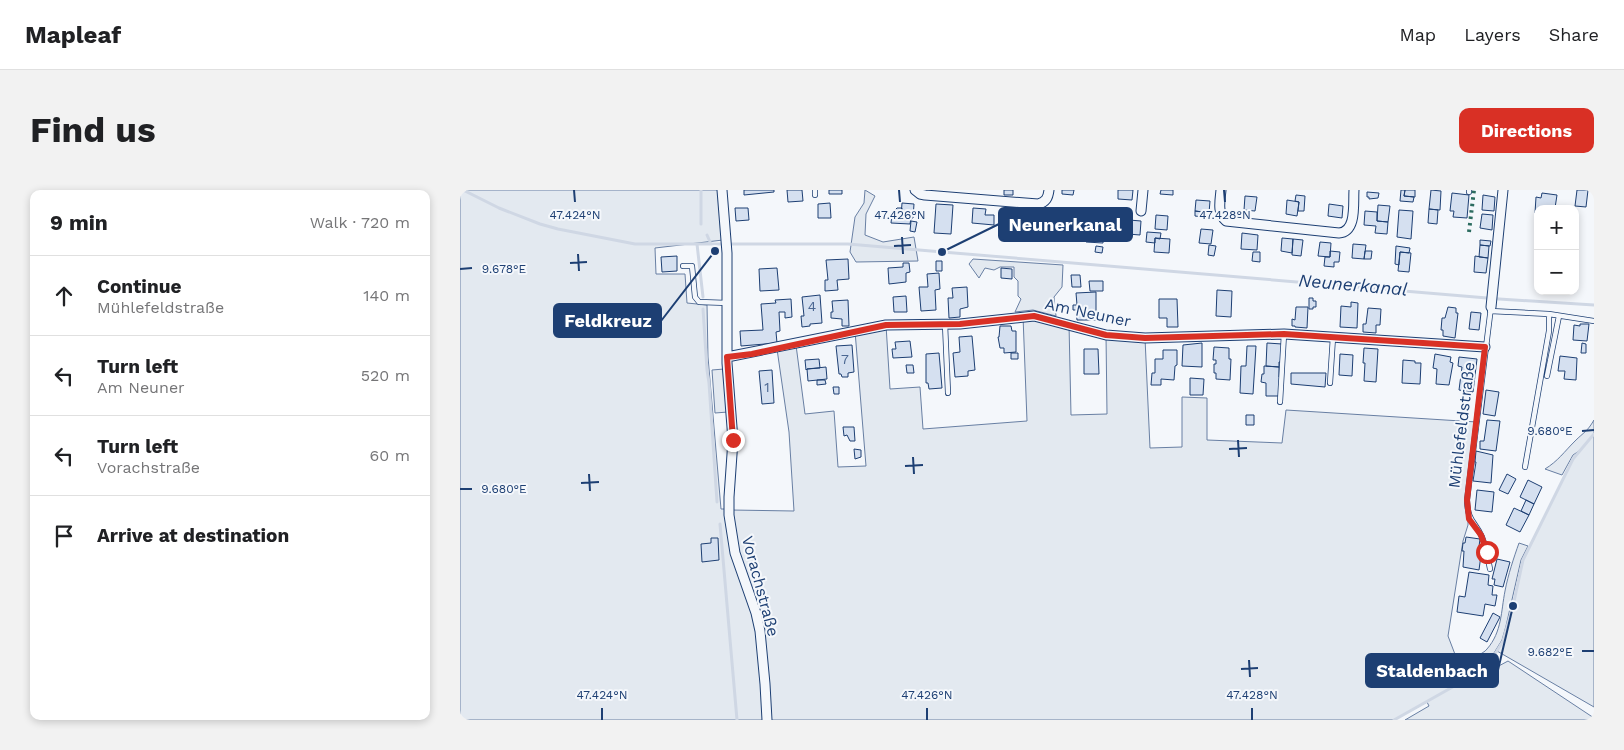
<!DOCTYPE html>
<meta charset="utf-8">
<style>
:root{--surface:#fff;--page:#f2f2f2;--text:#202124;--muted:#757577;--line:#e0e0e0;--accent:#d93025}
body{margin:0;font-family:"Work Sans",sans-serif;background:var(--page);color:var(--text)}
.controls{position:absolute;right:15px;top:15px;display:grid;overflow:hidden;border-radius:10px;box-shadow:0 2px 8px #0003}
.controls button{width:45px;height:45px;display:grid;place-items:center;padding:0;border:0;border-bottom:1px solid var(--line);background:var(--surface);color:var(--text);font:25px sans-serif}
.stop{position:absolute;width:15px;height:15px;margin:-11px;border:4px solid #d93025;border-radius:50%;background:#fff}
.stop.end{background:#d93025;border-color:#fff;box-shadow:0 1px 5px #0008}
.list{margin:0;padding:0;list-style:none}
h2{display:flex;justify-content:space-between;align-items:center;height:65px;margin:0;padding:0 20px;font-size:21px}
h2 small{font-size:16px;font-weight:400;color:var(--muted)}
.list li{display:grid;grid-template-columns:32px 1fr auto;gap:15px;align-items:center;box-sizing:border-box;height:80px;padding:0 20px;border-top:1px solid var(--line)}
.list b{display:block;font-size:19px;white-space:nowrap}
.list p{margin:0;font-size:16px;white-space:nowrap;color:var(--muted)}
.list em{font-size:16px;font-style:normal;color:var(--muted)}
.icon{flex:none;width:28px;height:28px;fill:none;stroke:currentColor;stroke-width:2;stroke-linecap:round;stroke-linejoin:round}
.map{position:relative;flex:none;width:1134px;height:530px;overflow:hidden;border-radius:10px}
header{display:flex;align-items:center;gap:30px;box-sizing:border-box;height:70px;padding:0 25px;background:var(--surface);border-bottom:1px solid var(--line)}
header strong{font-size:24px}
nav{display:flex;gap:28px;margin-inline-start:auto;font-size:18px}
.intro{display:flex;align-items:center;justify-content:space-between;box-sizing:border-box;height:120px;padding:0 30px}
h1{margin:0;font-size:35px}
.button{padding:12px 22px;border-radius:10px;background:var(--accent);color:#fff;font-size:18px;font-weight:700}
main{display:flex;gap:30px;padding:0 30px}
aside{flex:1;background:var(--surface);border-radius:10px;box-shadow:0 2px 8px #0003}
.map>svg:first-child{display:block}
.green{fill:#e3e9f0;stroke:#687fa3}
.lines{fill:none;stroke-linecap:round;stroke-linejoin:round}
.stream{stroke:#cfd7e4;stroke-width:3}
.building{fill:#d5e0f0;stroke:#1d3f73}
.service-casing{stroke:#1d3f73;stroke-width:6}
.minor-casing{stroke:#1d3f73;stroke-width:11}
.service{stroke:#f4f7fb;stroke-width:4.5}
.minor{stroke:#f4f7fb;stroke-width:9}
.hedge{stroke:#2c6c60;stroke-width:4;stroke-dasharray:2.5 4;stroke-linecap:butt}
.route{stroke:#d93025;stroke-width:6}
.ticks{fill:none;stroke:#1d3f73;stroke-width:2}
.labels{text-anchor:middle;stroke-width:4;stroke-linejoin:round;paint-order:stroke}
.number-label{font-size:14px;fill:#4b6792}
.street-label{font-size:16px;fill:#1d3f73;stroke:#f4f7fb}
.water-label{font-size:18px;font-style:italic;fill:#1d3f73;stroke:#f4f7fb}
.ticks-label{font-size:12px;text-anchor:middle;fill:#1d3f73;stroke:#f4f7fb;stroke-width:4;stroke-linejoin:round;paint-order:stroke}
.leader{fill:none;stroke:#1d3f73;stroke-width:2}
.callout-dot{fill:#1d3f73;stroke:#f4f7fb;stroke-width:2}
.callout{fill:#1d3f73;stroke:#1d3f73;stroke-width:2}
.callout-label{font-size:18px;text-anchor:middle;font-weight:bold;fill:#fff}
</style>
<header>
<strong>Mapleaf</strong>
<nav><a>Map</a><a>Layers</a><a>Share</a></nav>
</header>
<div class="intro"><h1>Find us</h1><a class="button">Directions</a></div>
<main>
<aside>
<h2>9 min<small>Walk · 720 m</small></h2>
<ul class="list">
<li><svg class="icon" aria-label="ahead" viewBox="0 0 24 24"><path d="M12 20V5M6 11l6-6 6 6"/></svg><div><b>Continue</b><p>Mühlefeldstraße</p></div><em>140 m</em></li>
<li><svg class="icon" aria-label="left" viewBox="0 0 24 24"><path d="M17 20v-9H6M10 6l-5 5 5 5"/></svg><div><b>Turn left</b><p>Am Neuner</p></div><em>520 m</em></li>
<li><svg class="icon" aria-label="left" viewBox="0 0 24 24"><path d="M17 20v-9H6M10 6l-5 5 5 5"/></svg><div><b>Turn left</b><p>Vorachstraße</p></div><em>60 m</em></li>
<li><svg class="icon" aria-label="arrive" viewBox="0 0 24 24"><path d="M6 21V4h12l-3 4 3 4H6"/></svg><div><b>Arrive at destination</b></div></li>
</ul>
</aside>
<div class="map">
<svg width="1134" height="530" viewBox="0 0 1134 530">
<rect width="100%" height="100%" fill="#f4f7fb"/>
<path class="green" d="M0,0H260L263,50L195,58L196,84H225L227,113L247,115L248,167L261,319H268L296,435L305,530H0Z
M405,0L415,6L406,24L405,45L423,52L454,47L458,71L396,72L390,62L395,27L404,13Z
M513,69L603,75L602,97L594,107L596,126L573,120L555,122L561,109L558,106V91L554,87V77H540L534,80L525,78L519,88L509,74Z
M563,126L609,134L611,225L647,224L646,145L685,148L690,258L722,257V207L747,208V250L822,253L826,220L1017,232L1008,303V335L1003,351L988,446L1001,480C1009,477 1012,471 1018,466C1021,463 1025,462 1027,459C1042,442 1041,421 1045,401C1048,385 1054,367 1059,353L1068,356L1061,370L1046,436L1042,450L1026,476L1011,491L1048,471L1134,528V530H945L969,516L967,512L934,530H307L303,465L275,363L271,320L334,321L329,242L317,159L336,155L345,224L374,221L378,277L406,276L395,141L426,135L430,199L460,197L463,239L567,231Z
M264,179L268,222L255,223L252,180Z
M1134,230V517L1037,461L1043,451L1053,416L1063,370L1113,269L1119,261L1113,265L1102,285L1085,279C1098,271 1104,262 1115,251C1124,242 1127,242 1134,230Z"/>
<g class="lines">
<path class="stream" d="M3,0L39,18L80,34L98,39L175,54H388L1039,109L1134,115
M241,34V0
M247,45L251,54
M237,54L243,107
M243,119L247,180L249,193L257,312
M260,334L277,530
M934,530L1005,490L1032,469L1043,451L1053,416L1063,370L1113,269L1134,244"/>
</g>
<path class="building" d="M284,0H314V2L284,5Z
M327,0H342L343,11L328,12Z
M369,0H382V4H369Z
M544,0H553V5H544Z
M602,0H614L613,5L602,4Z
M658,0H673L672,10L658,9Z
M701,0H713V5L700,4Z
M941,0H945L944,6L954,7L953,12L940,11Z
M945,0H955V7L944,6Z
M971,0L981,1L980,20L969,19Z
M1117,0H1128L1126,17L1115,16Z
M907,2L919,3L918,8L909,9V7H907Z
M992,3L1009,5L1007,28L993,27L994,21H990Z
M1082,3L1097,5L1095,18L1098,19H1078V23H1075L1076,7L1081,8Z
M836,5L845,6L844,21H838L839,12L835,11Z
M1023,5L1035,7L1034,21L1022,20Z
M785,6L797,7L795,21L784,20Z
M736,10L750,11L749,23L735,21Z
M827,10L839,12L837,26L826,24Z
M370,13L371,28H358V14Z
M442,13L454,14L453,28L441,27Z
M476,14L493,15L491,44L474,43Z
M869,14L883,16L882,28L868,26Z
M918,15L930,16L928,32L917,31Z
M275,18H288L289,30L276,31Z
M437,18H442L441,27L451,28L450,34L431,33L432,23Z
M513,18L526,19L525,25H534V35L512,33Z
M969,19L978,20L977,34L968,33Z
M939,20L953,21L951,49L937,47Z
M735,21L744,22L743,27L735,26Z
M905,21L917,22V31L928,32L927,44L915,43L916,36L904,35Z
M1022,24L1033,25L1032,40L1020,38Z
M696,25L708,26L707,40L695,39Z
M669,30L681,31L680,45L668,44Z
M451,31L457,32L455,42L450,41Z
M628,33L644,34L643,53L626,52Z
M663,38H669L667,51H662Z
M741,39L753,40L751,54L739,53Z
M687,42L701,43L700,49L695,48V53L686,52Z
M782,43L798,45L797,60L781,59Z
M695,48L710,49L709,63L694,62Z
M822,48L833,49L832,63L821,61Z
M833,49L843,50L841,66L832,65Z
M1020,50L1031,51L1030,56L1020,55Z
M860,52L871,53L870,67L858,66Z
M893,54L906,55L904,69L892,68Z
M749,55L756,56L754,66L748,65Z
M1020,55L1029,56L1028,68L1019,67Z
M636,56L643,57L642,63L635,62Z
M936,56L950,58L949,63L940,62L939,75L935,74Z
M870,61L880,62L879,72H874V77L864,76L865,67H870Z
M905,61H912L911,69H904Z
M793,62H800V72L792,71Z
M940,62L951,63L949,82L938,81Z
M217,66V81L202,82L201,67Z
M1015,66L1028,68L1026,83L1014,82Z
M388,69L389,89L377,90L378,100L365,101V90H368L366,70Z
M476,71H482V81H476Z
M443,73H449L450,82L446,83V92L429,94L428,78L443,77Z
M317,78L319,100L300,101L299,79Z
M541,78L552,79V89L541,88Z
M479,83L480,99L475,100L476,120L461,121L459,97H468L467,84Z
M611,85H620L621,97H612Z
M629,91H643V101H630Z
M507,97L508,117L500,119V127L489,128L488,108H493L492,98Z
M757,100L772,101L771,127L756,126Z
M636,102V130H617L616,120H613V115H617L616,103Z
M360,105L362,133L350,134V136L342,137L341,126H344L342,107Z
M446,106L447,122H434L433,107Z
M849,108H853V111H856V117H853V119H849Z
M331,109L332,127L325,128V122H319L320,141L316,142L317,153L281,156L280,141L303,140L301,114L316,113L315,110Z
M699,109H717L718,137H707V128H699Z
M388,110L389,136H382V129L371,128V122H373L372,111Z
M891,112L898,113L897,138L880,137L881,116L891,117Z
M836,117H848L847,138L835,137V136H832V129L835,130Z
M988,117L996,118V123H998L995,148L983,146V140H981L982,128H985Z
M908,118L921,119L920,135H916V143L903,142V134H906Z
M1011,122L1021,123L1019,140L1009,139Z
M1120,134H1129L1127,151L1113,150L1114,135L1120,136Z
M540,136H551L552,141H556V162L544,163V158H540L538,147H539Z
M512,146L515,180L508,181V186L495,187L493,163L500,162L499,147Z
M450,151L452,167L433,168L432,159H436L435,152Z
M742,153V177L722,176L723,155Z
M807,153L822,154L821,172H819V177L806,176Z
M1122,153L1126,154V163H1121Z
M392,155L394,182L388,183V187H382L381,184H379L376,156Z
M787,156H796L793,204L780,203L781,176H786Z
M754,157L769,158V169H771L770,190L756,189V183H754V174H756V170H753Z
M904,158L918,159L916,192L904,191L905,173H903Z
M624,159H638L639,184H624Z
M703,160H717V175L715,176L714,190L701,189V195H691L692,183H695V169H703Z
M479,163L482,198L469,199L468,193H466V164Z
M551,163H558V169H551Z
M880,164L893,165L892,186L879,185Z
M975,164L991,167L990,172L993,173L989,195L976,194L977,179L973,178Z
M1100,166L1117,168L1116,190L1104,189L1105,181H1098Z
M999,167L1017,169L1013,202L999,200L1002,177L998,176Z
M359,169L360,178L347,179L346,180L345,170Z
M943,170L955,171V173H961L960,194L942,193Z
M446,175H453L454,183H447Z
M804,176L819,177V187H821L820,206H806V193L801,192L802,184H804Z
M366,177L367,189L348,191L347,179Z
M312,180L314,213L302,214L299,181Z
M831,183H866L865,197L831,194Z
M730,188L744,189L743,205H730Z
M357,190H365L366,194L357,195Z
M373,197H379V204H374Z
M1026,200L1039,202L1035,226L1023,224Z
M786,225H794V235H786Z
M1027,230L1040,231L1036,261L1020,259V251H1024Z
M383,237H394L395,251H390L387,245L384,246Z
M394,259L401,260V267L395,269Z
M1016,261L1033,265L1031,293L1013,291L1016,272H1015Z
M1047,284L1056,289L1048,304L1039,300Z
M1068,290L1082,297L1074,314L1060,307Z
M1017,300L1034,302L1032,322L1015,320Z
M1066,310L1074,314L1069,325L1061,321Z
M1054,318L1069,325L1060,342L1046,335Z
M1006,347L1020,349L1018,364L1021,365L1019,380L1003,377L1004,361H1002L1003,353H1005Z
M251,348H258L259,370L242,372L241,354L251,353Z
M1037,369L1050,372L1043,397L1034,395L1035,389H1032Z
M1009,382L1029,385L1028,395L1033,396L1032,405H1037L1035,416L1025,414L1023,426L997,422L999,406L1005,407Z
M1033,423L1040,427L1027,452L1020,448Z"/>
<g class="lines">
<defs>
<path id="service" d="M355,0V5
M1009,2V0
M223,76H232L235,107L239,112L268,113
M1030,121L1089,124L1134,131
M485,134L488,203
M1087,186L1099,126
M870,193L873,147
M820,212L824,144
M1065,277L1089,141V124
M1030,379C1028,368 1026,357 1022,347C1014,329 1008,333 1007,310L1031,117"/>
<path id="minor" d="M262,0L267,63V173L273,250L269,307V325L275,363L296,423L300,441L305,494L307,530
M455,0L460,4L465,5L578,14C586,12 588,8 589,0
M761,0C760,11 757,23 766,31L879,43C897,42 893,13 894,0
M681,21L683,0
M1031,117L1043,0
M267,167L426,135L500,134L574,126L646,145L685,148L824,144L1025,157"/>
</defs>
<use href="#service" class="service-casing"/>
<use href="#minor" class="minor-casing"/>
<use href="#service" class="service"/>
<use href="#minor" class="minor"/>
<path class="hedge" d="M1009,42L1014,0"/>
</g>
<g class="lines">
<path class="route" d="M273,250L267,167L292,164L426,135L500,134L574,126L646,145L685,148L824,144L1025,157L1007,310L1009,329L1021,345L1027,362"/>
</g>
<path class="ticks" d="M114,0L115,12M439,0L440,12M764,0L765,12M442,47L443,64M434,56L451,55M118,64L119,81M110,73L127,72M0,79L12,78M1122,241L1134,240M778,250L779,267M769,259L787,258M453,267L454,284M445,276L463,275M129,284L130,301M121,293L139,292M0,299H12M1122,461H1134M789,470L790,487M781,479L798,478M142,518V530M467,518V530M792,518V530"/>
<g class="labels">
<g class="number-label">
<text x="352" y="121">4</text>
<text x="385" y="174">7</text>
<text x="307" y="202">1</text>
</g>
<g class="street-label">
<text transform="translate(628 122) rotate(12)" y="6">Am Neuner</text>
<text transform="translate(1001 235) rotate(-83)" y="6">Mühlefeldstraße</text>
<text transform="translate(301 396) rotate(75)" y="6">Vorachstraße</text>
</g>
<g class="water-label">
<text transform="translate(893 95) rotate(5)" y="6">Neunerkanal</text>
</g>
</g>
<g class="ticks-label">
<text x="115" y="29">47.424°N</text>
<text x="440" y="29">47.426°N</text>
<text x="765" y="29">47.428°N</text>
<text x="44" y="83">9.678°E</text>
<text x="1090" y="245">9.680°E</text>
<text x="44" y="303">9.680°E</text>
<text x="1090" y="466">9.682°E</text>
<text x="142" y="509">47.424°N</text>
<text x="467" y="509">47.426°N</text>
<text x="792" y="509">47.428°N</text>
</g>
<path class="leader" d="M482 62L539 34M255 61L201 131M1053 416L1038 480"/>
<g class="callout-dot">
<circle cx="482" cy="62" r="5"/>
<circle cx="255" cy="61" r="5"/>
<circle cx="1053" cy="416" r="5"/>
</g>
<g class="callout">
<rect x="539" y="18" width="133" height="33" rx="5"/>
<rect x="94" y="114" width="107" height="33" rx="5"/>
<rect x="906" y="464" width="132" height="33" rx="5"/>
</g>
<g class="callout-label">
<text x="605" y="41">Neunerkanal</text>
<text x="148" y="137">Feldkreuz</text>
<text x="972" y="487">Staldenbach</text>
</g>
</svg>
<div class="controls">
<button>+</button>
<button>−</button>
</div>
<div class="stop" style="left:1027px;top:362px"></div>
<div class="stop end" style="left:273px;top:250px"></div>
</div>
</main>
